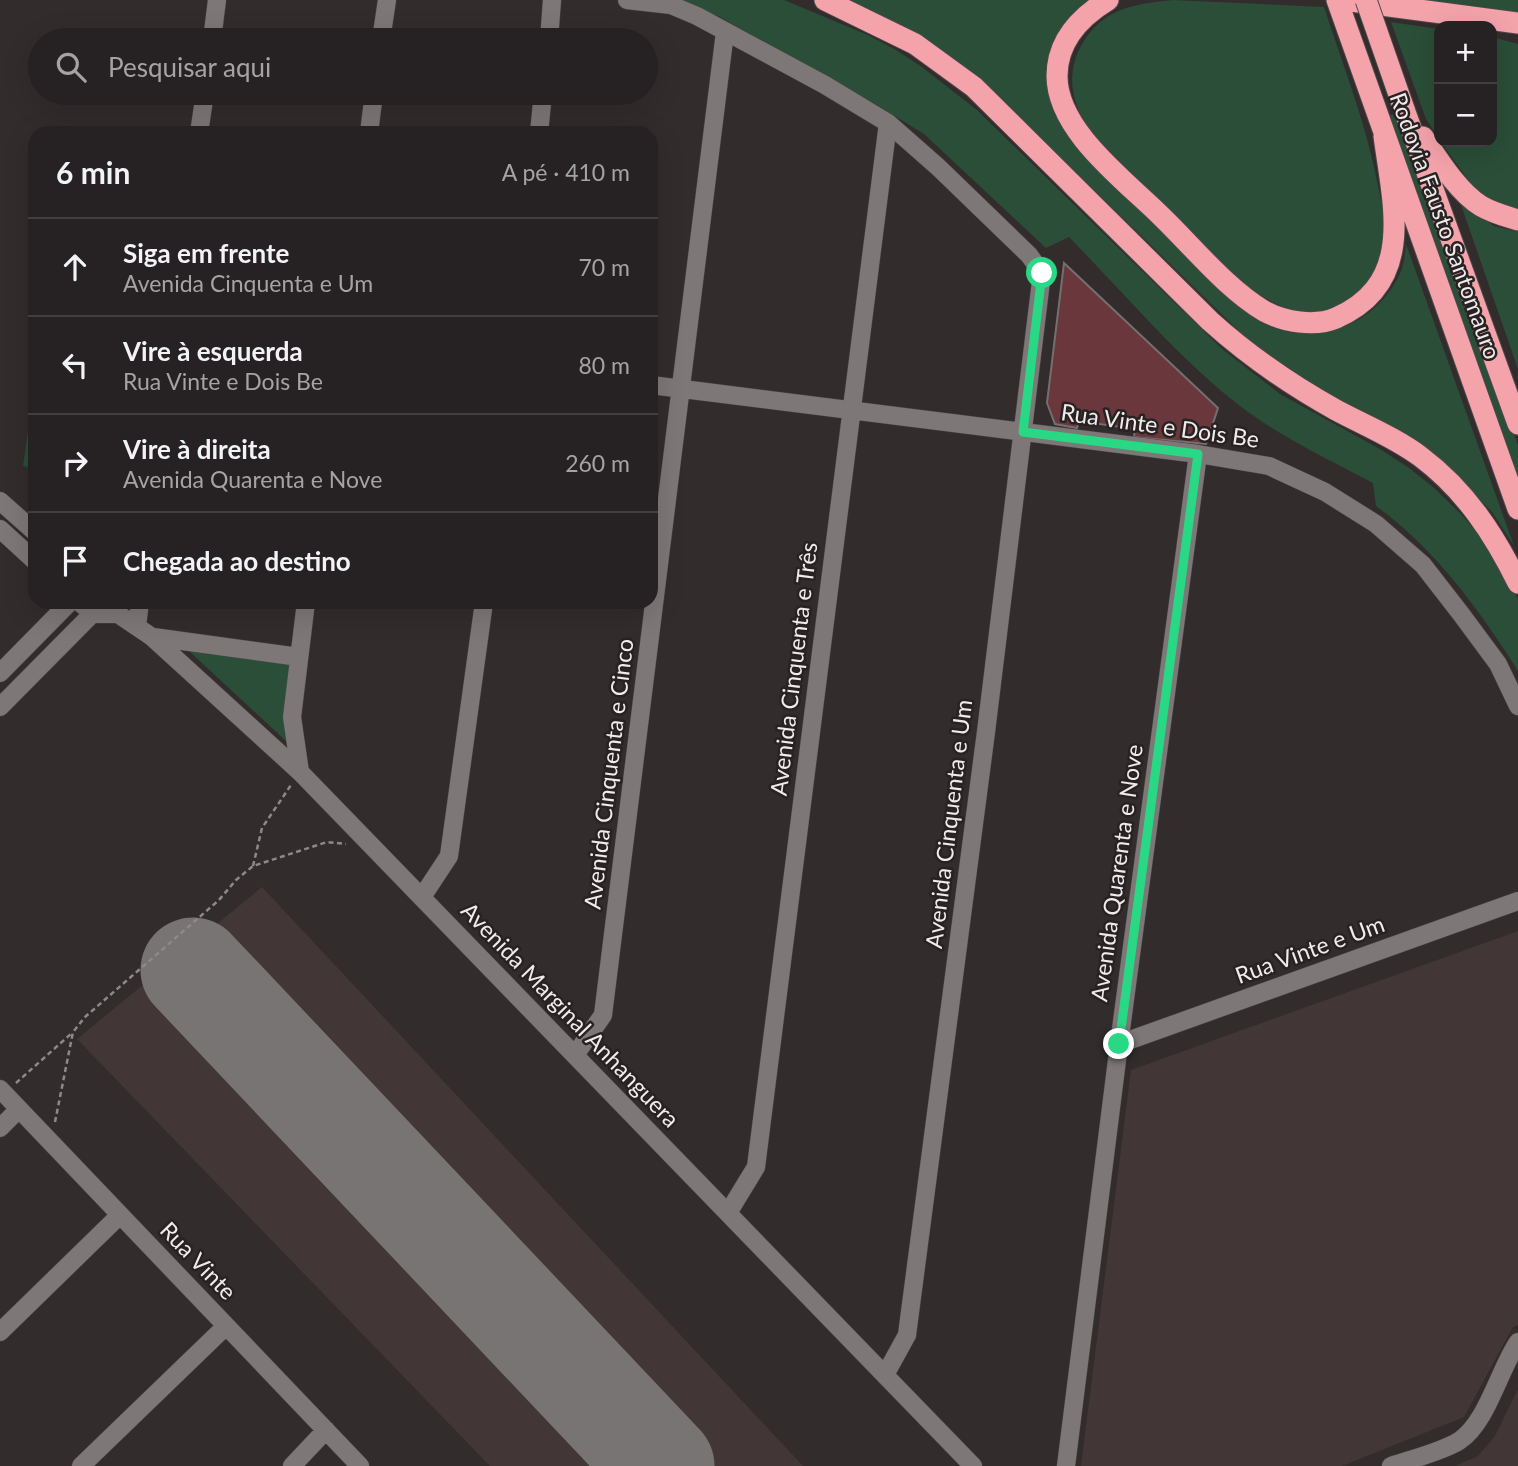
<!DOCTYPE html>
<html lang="pt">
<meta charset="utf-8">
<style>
:root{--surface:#262122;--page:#322e2f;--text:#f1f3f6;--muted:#a4a3a5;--line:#423e40}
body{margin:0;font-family:Lato,sans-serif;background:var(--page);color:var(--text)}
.controls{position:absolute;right:21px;top:21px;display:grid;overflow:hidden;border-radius:14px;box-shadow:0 7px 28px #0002}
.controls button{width:63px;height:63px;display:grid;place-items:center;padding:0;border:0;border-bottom:2px solid var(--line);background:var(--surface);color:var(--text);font:35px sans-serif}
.stop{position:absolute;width:21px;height:21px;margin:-16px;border:5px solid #29d885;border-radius:50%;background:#fff}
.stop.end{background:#29d885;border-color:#fff;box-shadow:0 2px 7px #0008}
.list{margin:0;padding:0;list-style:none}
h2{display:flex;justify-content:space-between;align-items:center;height:91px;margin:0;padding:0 28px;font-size:30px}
h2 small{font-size:23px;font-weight:400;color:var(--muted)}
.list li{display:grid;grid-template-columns:46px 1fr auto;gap:21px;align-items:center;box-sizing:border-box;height:98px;padding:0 28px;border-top:2px solid var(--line)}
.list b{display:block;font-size:26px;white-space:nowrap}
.list p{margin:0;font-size:23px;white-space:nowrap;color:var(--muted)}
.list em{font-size:23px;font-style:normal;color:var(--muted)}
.icon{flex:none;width:38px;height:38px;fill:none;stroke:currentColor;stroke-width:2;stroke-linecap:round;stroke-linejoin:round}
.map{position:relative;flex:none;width:1518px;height:1466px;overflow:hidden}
.search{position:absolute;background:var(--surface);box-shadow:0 7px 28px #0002;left:28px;top:28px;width:630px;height:77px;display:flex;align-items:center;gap:18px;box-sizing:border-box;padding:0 24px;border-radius:38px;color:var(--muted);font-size:26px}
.panel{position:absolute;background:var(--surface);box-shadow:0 7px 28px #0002;left:28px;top:126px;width:630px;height:483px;border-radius:21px}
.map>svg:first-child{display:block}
.built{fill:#433637}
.green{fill:#2a4e38}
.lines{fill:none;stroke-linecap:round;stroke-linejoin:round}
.runway{stroke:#787474;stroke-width:105}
.building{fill:#6a373d;stroke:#756f6f;stroke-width:2}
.minor-casing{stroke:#4d4949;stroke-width:19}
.highway-casing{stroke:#4d4949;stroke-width:23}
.path{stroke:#8e8989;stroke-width:2.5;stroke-dasharray:5 3.5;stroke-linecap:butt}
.minor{stroke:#7e7778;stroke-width:18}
.highway{stroke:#f4a3ab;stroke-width:21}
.highway-bridge-casing{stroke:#4d4949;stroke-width:23;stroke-linecap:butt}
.highway-bridge{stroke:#f4a3ab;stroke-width:21}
.route{stroke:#29d885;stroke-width:9}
.labels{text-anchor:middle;stroke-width:5;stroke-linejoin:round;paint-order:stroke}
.street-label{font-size:23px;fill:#f0ecec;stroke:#282223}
</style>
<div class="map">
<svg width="1518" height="1466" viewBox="0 0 1518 1466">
<rect width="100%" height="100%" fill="#322c2d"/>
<path class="built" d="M262,887L803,1466H490L77,1039Z
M1518,931V1325L1513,1327L1464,1417L1342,1466H1081L1131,1070Z
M1518,1389V1466H1455L1478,1456L1495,1436Z"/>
<path class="green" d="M659,0H784L868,35L896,50L922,67L977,110L1221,348L1280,394L1380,449L1409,468L1433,487L1461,514L1487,544L1518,599V671C1479,609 1436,550 1376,506L1373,483C1331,461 1287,440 1248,412C1184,365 1125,294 1069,237L1046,248L924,134L877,105L718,16Z
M848,0H1094L1083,8L1056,107L1220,287C1235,302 1250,319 1271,327C1323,346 1379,322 1401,271C1404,263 1405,253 1406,244L1514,546L1492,512L1451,470L1299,378L1241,333L1014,112L906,28Z
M1173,0L1324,7C1344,68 1368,129 1379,191C1383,211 1387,230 1383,250C1380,274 1363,291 1343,303C1303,326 1268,302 1236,278C1207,249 1178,221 1149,192C1123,166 1090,141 1077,106C1069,85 1071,63 1082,44C1103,8 1134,4 1173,0Z
M1419,0H1518V14Z
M1391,22L1439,29V139L1426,119Z
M1492,37L1518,44V210L1488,200L1474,188L1441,142H1492Z
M1399,113L1518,445V482L1386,116Z
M1460,202L1494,226L1518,232V369Z
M29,425H35V468L23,466Z
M189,651L294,661L287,742Z"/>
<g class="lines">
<path class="runway" d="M193,970L662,1466"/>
</g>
<path class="building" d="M1064,263L1218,408L1206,444L1134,437L1135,429L1079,421L1077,428L1055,424L1047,403Z"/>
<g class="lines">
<defs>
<path id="minor" d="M627,0L671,5L697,16L825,85L888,123L938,167L1029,255L1042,273L986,732L907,1335L885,1375
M212,40L217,0
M381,40L387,0
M549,40L552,0
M199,133L205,93
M369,133L374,93
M539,133L543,93
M651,385L1198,454L1269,466L1325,492L1376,524L1423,565L1461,614L1498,664L1518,706
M0,501L35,532
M0,529L35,561
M79,602L94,614H118L152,637L300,772L973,1466
M137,626L140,602
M153,637L299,657
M0,673L70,602
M0,707L101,605
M300,772L292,717L306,602
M422,897L449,856L484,602
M1119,1044L1518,901
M575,1055L603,1015L725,32
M0,1089L360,1466
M0,1128L19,1109
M728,1213L756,1167L888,123
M0,1332L120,1215
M81,1466L226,1326
M292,1466L326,1430
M1066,1466L1119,1044L1198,454
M1391,1466C1412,1459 1441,1452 1459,1441C1487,1423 1499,1370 1518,1342"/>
<path id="highway" d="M825,0L915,44L974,87L1210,321C1250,357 1289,384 1336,410C1364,425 1396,438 1421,457C1465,490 1494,534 1518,583
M1108,0C1080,17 1057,41 1057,76C1057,131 1126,181 1162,217C1194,248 1226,288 1264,311C1284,322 1315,327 1336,318C1416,283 1393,205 1384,136
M1337,0L1518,509
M1351,1L1518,23
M1404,109L1518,424
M1423,137C1438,159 1458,192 1481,206C1493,213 1505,216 1518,220"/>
</defs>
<use href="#minor" class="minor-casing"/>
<use href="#highway" class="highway-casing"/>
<path class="path" d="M253,866L262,828L291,785
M16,1083L73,1032
M55,1122L73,1032L85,1017L219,900L236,880L253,866L327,842L346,844"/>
<use href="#minor" class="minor"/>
<use href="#highway" class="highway"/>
<defs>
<path id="highway-bridge" d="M1366,0L1404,109"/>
</defs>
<use href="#highway-bridge" class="highway-bridge-casing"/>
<use href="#highway-bridge" class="highway-bridge"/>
</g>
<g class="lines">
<path class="route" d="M1042,273L1023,432L1198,454L1119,1044"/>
</g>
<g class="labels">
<g class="street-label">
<text transform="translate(1445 226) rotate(70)" y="8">Rodovia Fausto Santomauro</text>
<text transform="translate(1160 426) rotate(8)" y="8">Rua Vinte e Dois Be</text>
<text transform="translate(794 669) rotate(-83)" y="8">Avenida Cinquenta e Três</text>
<text transform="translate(609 774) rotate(-83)" y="8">Avenida Cinquenta e Cinco</text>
<text transform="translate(949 824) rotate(-83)" y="8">Avenida Cinquenta e Um</text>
<text transform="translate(1117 873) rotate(-82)" y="8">Avenida Quarenta e Nove</text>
<text transform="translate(1310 950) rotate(-20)" y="8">Rua Vinte e Um</text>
<text transform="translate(570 1015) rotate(46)" y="8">Avenida Marginal Anhanguera</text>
<text transform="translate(198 1261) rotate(46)" y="8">Rua Vinte</text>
</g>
</g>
</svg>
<div class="controls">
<button>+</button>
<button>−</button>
</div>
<div class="stop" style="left:1042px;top:273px"></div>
<div class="stop end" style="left:1119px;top:1044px"></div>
<div class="search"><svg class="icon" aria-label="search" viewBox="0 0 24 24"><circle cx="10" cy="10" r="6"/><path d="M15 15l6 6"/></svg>Pesquisar aqui</div>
<section class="panel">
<h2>6 min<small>A pé · 410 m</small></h2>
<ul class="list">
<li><svg class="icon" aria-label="ahead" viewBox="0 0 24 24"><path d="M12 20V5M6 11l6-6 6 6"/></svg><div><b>Siga em frente</b><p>Avenida Cinquenta e Um</p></div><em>70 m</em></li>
<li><svg class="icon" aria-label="left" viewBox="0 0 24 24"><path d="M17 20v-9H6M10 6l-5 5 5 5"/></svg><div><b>Vire à esquerda</b><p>Rua Vinte e Dois Be</p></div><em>80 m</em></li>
<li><svg class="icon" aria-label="right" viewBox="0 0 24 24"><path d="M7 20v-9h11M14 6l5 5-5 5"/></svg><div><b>Vire à direita</b><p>Avenida Quarenta e Nove</p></div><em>260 m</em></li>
<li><svg class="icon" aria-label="arrive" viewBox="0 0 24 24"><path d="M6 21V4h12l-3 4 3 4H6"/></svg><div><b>Chegada ao destino</b></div></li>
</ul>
</section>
</div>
